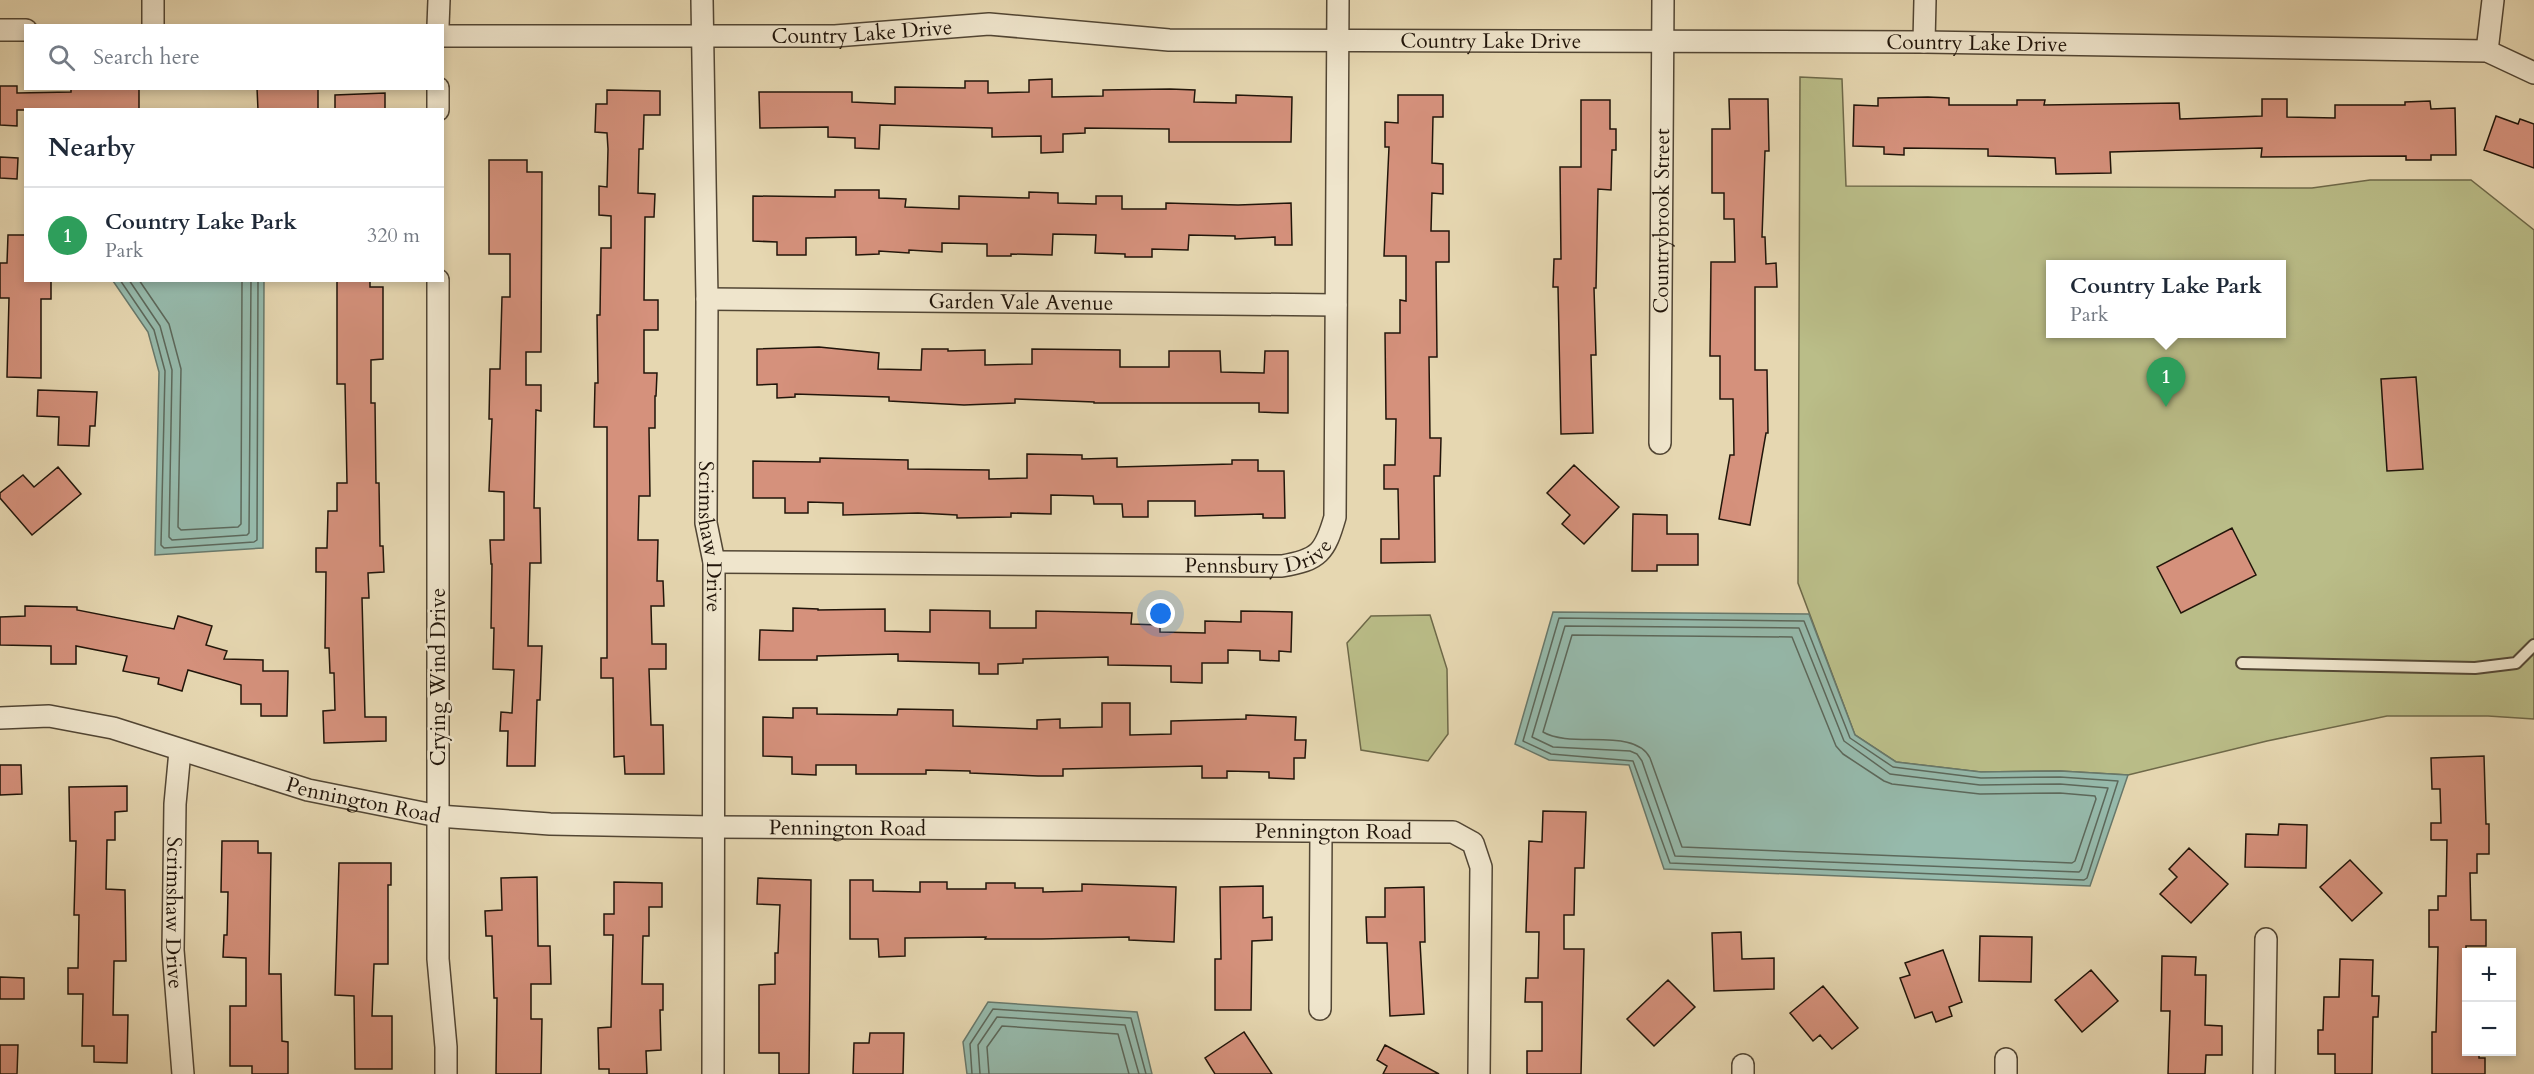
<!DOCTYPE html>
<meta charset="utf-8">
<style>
:root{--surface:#fff;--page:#f6f6f7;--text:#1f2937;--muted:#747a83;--line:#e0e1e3;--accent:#1a73e8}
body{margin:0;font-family:Cardo,serif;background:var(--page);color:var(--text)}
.controls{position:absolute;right:18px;bottom:18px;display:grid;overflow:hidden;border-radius:0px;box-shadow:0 3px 9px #0003}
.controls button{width:54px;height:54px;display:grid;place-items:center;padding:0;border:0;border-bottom:2px solid var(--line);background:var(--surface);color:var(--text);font:30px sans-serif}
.you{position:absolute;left:1161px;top:614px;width:21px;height:21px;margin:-15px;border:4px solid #fff;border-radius:50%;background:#1a73e8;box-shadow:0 0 0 9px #1a73e833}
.badge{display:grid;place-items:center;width:39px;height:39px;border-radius:50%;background:var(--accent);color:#fff;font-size:20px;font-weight:700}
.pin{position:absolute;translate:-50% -50px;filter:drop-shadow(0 2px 3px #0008)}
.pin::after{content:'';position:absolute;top:32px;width:21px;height:18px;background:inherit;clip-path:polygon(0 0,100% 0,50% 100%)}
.popup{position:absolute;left:2046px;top:260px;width:240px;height:78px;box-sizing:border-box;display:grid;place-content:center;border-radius:0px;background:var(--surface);filter:drop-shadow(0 2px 4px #0005);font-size:20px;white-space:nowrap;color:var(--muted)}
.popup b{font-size:22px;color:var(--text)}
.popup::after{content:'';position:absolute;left:50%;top:100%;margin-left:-12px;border:12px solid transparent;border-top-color:var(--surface)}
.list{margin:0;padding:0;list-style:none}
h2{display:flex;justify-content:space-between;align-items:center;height:78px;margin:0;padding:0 24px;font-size:26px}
h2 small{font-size:20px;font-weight:400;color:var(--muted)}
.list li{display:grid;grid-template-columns:39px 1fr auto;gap:18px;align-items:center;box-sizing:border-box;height:96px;padding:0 24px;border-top:2px solid var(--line)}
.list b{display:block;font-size:22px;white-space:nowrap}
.list p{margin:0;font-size:20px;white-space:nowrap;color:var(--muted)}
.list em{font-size:20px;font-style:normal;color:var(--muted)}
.icon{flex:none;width:33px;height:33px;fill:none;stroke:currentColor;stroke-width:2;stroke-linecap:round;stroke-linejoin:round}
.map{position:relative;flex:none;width:2534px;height:1074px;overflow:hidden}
.search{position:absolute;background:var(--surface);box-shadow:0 3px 9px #0003;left:24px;top:24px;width:420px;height:66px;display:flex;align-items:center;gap:15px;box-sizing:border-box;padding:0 21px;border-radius:0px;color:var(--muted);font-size:22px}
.panel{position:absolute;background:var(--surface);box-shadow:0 3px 9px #0003;left:24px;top:108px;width:420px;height:174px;border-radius:0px}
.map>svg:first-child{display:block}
.green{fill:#babd88;stroke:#6e6949;stroke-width:1.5;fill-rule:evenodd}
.water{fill:#96baac;stroke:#67786b;stroke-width:1.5}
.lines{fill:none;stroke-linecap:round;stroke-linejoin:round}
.shore{stroke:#5c685b;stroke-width:1.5}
.building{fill:#d5917c;stroke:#21150a;stroke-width:1.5}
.service-casing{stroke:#524634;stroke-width:14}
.minor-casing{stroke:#524634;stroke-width:24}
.service{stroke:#efe5cc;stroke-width:10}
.minor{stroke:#efe5cc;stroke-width:21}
.labels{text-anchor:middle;stroke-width:5;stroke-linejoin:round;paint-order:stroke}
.street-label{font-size:21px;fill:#21150a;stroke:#efe5cc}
</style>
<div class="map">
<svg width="2534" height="1074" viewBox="0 0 2534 1074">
<rect width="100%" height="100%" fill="#e6d7b1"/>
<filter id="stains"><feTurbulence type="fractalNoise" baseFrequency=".00333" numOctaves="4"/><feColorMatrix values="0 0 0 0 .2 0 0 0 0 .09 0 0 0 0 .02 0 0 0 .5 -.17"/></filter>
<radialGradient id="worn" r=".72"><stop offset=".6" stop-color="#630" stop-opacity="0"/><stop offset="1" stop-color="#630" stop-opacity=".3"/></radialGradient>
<path class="green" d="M1800,77L1842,79L1846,186L2312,188L2370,180H2471L2534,230V719L2488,716H2387L2267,741L2128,775L2060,771L1981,772L1896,762L1855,735L1798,583ZM2050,264H2282V334H2050Z
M1430,615L1447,669L1448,734L1428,761L1361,750L1347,643L1371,616Z"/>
<path class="water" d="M113,281H264L263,548L155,555L159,372L148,332Z
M1553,612L1809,614L1855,735L1896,762L1981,772L2060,771L2128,775L2090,886L1664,869L1629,765L1549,760L1515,744Z
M988,1002L1137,1012L1152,1074H967L963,1042Z"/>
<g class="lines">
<path class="shore" d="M120,280L154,330L165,371L161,545L164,548L254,542L257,540L258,280
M129,280L160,326L172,370L169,537L172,540L247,535L249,533L251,280
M139,280L169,324L181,369L178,527L181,530L238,527L241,524L242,280
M1559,618L1804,621L1850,738L1893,767L1981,778L2060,777L2118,781L2087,878L2084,880L1670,863L1633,761L1551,754L1523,741Z
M1565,626L1799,628L1844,741L1890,774L1980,785L2060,784L2108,788L2081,870L2079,872L1675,856L1642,761L1637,754L1630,751L1553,747L1532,737Z
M1572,635L1792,637L1836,746L1843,754L1884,781L1892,784L1980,794L2060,793L2095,796L2096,799L2075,861L2072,863L1682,847L1650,758C1635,727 1571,749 1543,732Z
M972,1074L970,1044L993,1009L1131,1018L1146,1074
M980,1074L978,1045L997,1017L1125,1025L1139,1074
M989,1074L987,1047L1002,1026L1118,1034L1129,1074"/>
</g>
<path class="building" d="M1052,79V97L1103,96V90L1170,89L1195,90L1194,102L1236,103V95L1292,97L1291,142H1169V129L1085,128V133L1063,134V152L1041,153V136L992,137V128L880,125L879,149L855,148V138L828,137V127L760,128L759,92H852V102L895,104V87L965,88V81H988V93L1029,92V80Z
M0,86H17V93L71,92V88H139V110H17V126L0,125Z
M257,88H318V110H258Z
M607,90L660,91V115H644L643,149H639L638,193L655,194L654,217H645L644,300H658V330H644V373H657L656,396H655V428H649L650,496H639L638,540H658L657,581H663L664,606H651L652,644H666V669H649L651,725H663L664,774H625L624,756L614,757L613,678H601V658H607V427H594L595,383H598L597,315H600L601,248H611V216L599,215V186L607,187L608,149L607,133L595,132L596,104H607Z
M385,93V110H335V95Z
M1398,95H1443V117H1433L1432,163L1443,164V194L1432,193L1431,231H1449V262H1436L1437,357H1429L1430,438H1441L1440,476H1434L1435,562L1381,563V539H1399L1398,489H1384V465H1395L1396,419H1386L1385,333H1400V300L1406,301V256H1384L1389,147H1385V122L1398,123Z
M1928,97L1949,98V105H2017V100H2045L2044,105L2179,103L2180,119L2262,116V99H2287V117L2335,118V105H2405V102L2430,101L2431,109L2455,108L2456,155H2431V160H2406V156L2261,157L2262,148L2110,152L2111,173L2056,174L2055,158L1988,156V149L1904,148V155L1884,154V147L1853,146L1854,105L1878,106V98Z
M1729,99H1768L1769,151H1765L1762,237H1765L1766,264L1776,263L1777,287H1755V370H1767L1768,433H1766L1750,525L1719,519L1730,455H1734L1733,399H1720V356H1710L1711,262H1735L1734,219H1724V193H1712V129H1730Z
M1581,100H1610V129H1616V150H1612L1611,190L1598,189L1596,288H1594L1596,355H1591L1593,433L1561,434L1558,287H1553L1554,259H1561L1560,167H1581Z
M2496,116L2518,124L2520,119L2534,124V168L2484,150Z
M0,157L18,158L17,179L0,178Z
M489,160H527V172H542L541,352H526V385H541V411L536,410L534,508H540L541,563H530L528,646H542L540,700H537L535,766H507L508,731H500L501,712L512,713L514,670L493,669L494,628H491L492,564H491L490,540H504V492L489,491L492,419H489L490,369H500L502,297H510V254H489Z
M835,190H879V198L906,199L905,207L959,209V196L1029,198V192L1058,193V203L1096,204V196H1122V209H1166V203L1238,205L1291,203L1292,245H1275V237L1235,239V236L1189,235L1188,250L1152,249V257H1125V254L1095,253L1096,235L1053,234L1052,255L1011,254V256H987V244L942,243V252L909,250V253L879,251V254L856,255V237L806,238V255H777V242L753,241V196L835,197Z
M8,235H26V280H51V299H41V378L7,377L9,298H0V263H7Z
M337,280H370V287H383V359L371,360V403H375L376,483H379L380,546H383L384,572L368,573L369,598H362L365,717H386V741L324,743L323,711L335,710L334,673H330L329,648H325L326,572H316V548H327L328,511H337V483H347L345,384H337Z
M819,347L879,353L878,369L921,370L922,349H948V351L985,350V365L1032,364V349L1120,350V367H1169V351H1220L1221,372L1264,373L1265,351H1288V413L1259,412V403H1094V402L1015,399V403L964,405L889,401V397L795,394V397L777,398V384L757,385V349Z
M2416,377L2423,469L2387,471L2381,379Z
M38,390L97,392L95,426H90L89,446L58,445L59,417L37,416Z
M1027,454L1082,455V459L1117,458V467L1232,464V460H1258V471H1284L1285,518H1263V514L1195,516V501H1148V517H1123L1122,504H1094L1093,496L1051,495V514L1011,513V517L957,518V515L918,513L843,515V503L808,502V513H785V498H753V461L820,462V458L908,460V469L989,470V479L1027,478Z
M1574,465L1619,507L1584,544L1562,524L1570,515L1547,493Z
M58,467L81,494L32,535L0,498V493L23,475L34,487Z
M1633,514L1667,515V534H1698V565H1657V571H1632Z
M2232,528L2256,575L2181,613L2157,567Z
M25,606L77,607V610L174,629L178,616L212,626L206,645L227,651L224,659L263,660V671H288L287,716H261V704H241V685L188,670L182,691L158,684L159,678L123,671L127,656L76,646V664H51V646L0,645V617L25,616Z
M793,608L818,609V610L885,609V631L930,632V610L990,611V628H1036V611L1132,613L1131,624L1160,625V632L1205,633V621L1241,622V611L1292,612L1291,652L1279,651V661L1260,660V651L1228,650V663H1202V683L1171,682V666L1108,665V657L1023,659V663L998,664V674H979V663L898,661V654L817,656V660H759L760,630L793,631Z
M1102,703H1130V735L1171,734V721L1246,719V715L1296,717L1295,740H1306L1305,758H1294V779L1269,778V772L1227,771V778H1202V766L1063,769V776H1038L970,773V771L926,770V774H856V765H816V775L792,774V757L763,756V717L793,718V708H817V714L897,715L898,709L953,710V726L1037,729V720L1060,719V728L1102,727Z
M2484,756L2486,824H2489V854H2477V873H2470L2471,920H2486V946H2466V1052H2479V1058H2485V1074H2432V1032H2436L2438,947H2429V910H2438V896H2446L2447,840H2431V823H2441L2440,789H2432L2431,758Z
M0,765H21L22,794L0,795Z
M127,786V811L115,812V840H107L106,889L125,890L126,961H114L113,1015H128L127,1063L94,1062V1046H82L83,994H68V968H78L79,915H74L76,841H70L69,787Z
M1543,811L1586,812L1584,868H1575L1574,915H1564V949H1584L1581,1074H1527V1051H1542V1002H1525L1526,978H1538L1539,932H1526L1529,841L1542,842Z
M2279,824L2307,825L2306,868L2245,867L2246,834L2278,835Z
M222,841H258V853H271L269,974H281L282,1041L288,1042V1074H252V1066H230V1006H246V958L223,957L224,935H227L228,892H221Z
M2189,848L2228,884L2191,923L2160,894L2177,877L2169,869Z
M2350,860L2382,893L2352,921L2320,887Z
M339,863H391V885H388V964H374L372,1016H392V1069H355L354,996L335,995Z
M537,877L538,946H550L551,984H531V1019H542L541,1074H496L497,998H494L492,936H486L485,911L502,910L501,878Z
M758,878L811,880L809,1074H779V1053H759V985L775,984V953H778L780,905L757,904Z
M850,880H873V891L920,892V882H947V889H986V883H1015V888H1043V892L1082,891V884L1176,887L1174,942L1129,940V937L1042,939H985L986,937L905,938V956L879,957L878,939H850Z
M614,882L662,883V907H649V936H643L642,984H663V1010H660L661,1050L646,1051L647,1074H609V1069H599L598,1028L611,1027L613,935H604V914H614Z
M1263,886V918L1272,917V940L1252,941L1251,1010H1215V959H1221L1220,887Z
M1424,887L1425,942H1420L1424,1014L1390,1016L1387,943H1367L1366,917H1385V888Z
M1741,932L1742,959L1774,958V989L1714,991L1712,933Z
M1980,936L2032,937L2031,982L1979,981Z
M1943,950L1962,1002L1949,1007L1952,1016L1936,1022L1932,1012L1915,1018L1900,978L1910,975L1905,963Z
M2162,956L2196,957L2195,975H2206L2205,1025L2222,1026V1055H2206L2205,1074H2168L2170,1011H2161Z
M2340,959L2373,960L2372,996H2379L2378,1017H2373L2372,1074H2335V1054H2318V1030H2323L2324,997H2339Z
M2091,970L2118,1001L2082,1032L2055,1000Z
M0,977L24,978V999H0Z
M1668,980L1695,1007L1654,1046L1627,1019Z
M1823,986L1858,1028L1832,1049L1820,1035L1813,1041L1790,1013Z
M1244,1032L1272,1074H1215L1205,1058Z
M870,1033H904L903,1074H853L854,1043H869Z
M0,1045H18L17,1074H0Z
M1385,1045L1439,1074H1383L1387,1066L1377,1060Z"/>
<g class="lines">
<defs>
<path id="service" d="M2242,663L2475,668L2516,663L2534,645"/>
<g id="minor">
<path id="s1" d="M702,0L707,299L706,523L714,562L713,1074"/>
<path d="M153,26V0"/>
<path d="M438,26L439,0"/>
<path d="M0,30H26"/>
<path id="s2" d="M442,36H835L989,24L1169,40L1924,42L2487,51L2534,73"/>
<path d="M1924,42L1925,0"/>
<path d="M2487,51L2493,0"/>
<path d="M438,110V88"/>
<path d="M438,280V959L446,1047V1074"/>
<path id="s3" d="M707,299L1336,305"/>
<path id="s4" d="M1660,443L1663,0"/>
<path id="s5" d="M714,562L1282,566C1319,560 1325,552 1335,517L1338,0"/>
<path id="s6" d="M0,718L49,716L113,728L308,790L438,816L550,824L713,827L1453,832L1473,843L1481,867L1479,1074"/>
<path id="s7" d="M180,751L175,804L173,950L183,1074"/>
<path d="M1320,1009L1321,832"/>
<path d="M1743,1074V1065"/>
<path d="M2006,1074V1059"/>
<path d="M2264,1074L2266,939"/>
</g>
</defs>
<use href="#service" class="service-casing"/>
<use href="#minor" class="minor-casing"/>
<use href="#service" class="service"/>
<use href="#minor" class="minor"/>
</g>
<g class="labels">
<g class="street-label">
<text dy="7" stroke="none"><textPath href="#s2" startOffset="420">Country Lake Drive</textPath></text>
<text dy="7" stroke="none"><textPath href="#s2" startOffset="1050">Country Lake Drive</textPath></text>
<text dy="7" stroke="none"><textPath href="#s2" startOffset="1536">Country Lake Drive</textPath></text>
<text dy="7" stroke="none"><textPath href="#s4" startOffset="222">Countrybrook Street</textPath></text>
<text dy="7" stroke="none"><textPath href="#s3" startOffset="314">Garden Vale Avenue</textPath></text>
<text dy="7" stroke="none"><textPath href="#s1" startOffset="537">Scrimshaw Drive</textPath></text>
<text dy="7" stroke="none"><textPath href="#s5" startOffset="546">Pennsbury Drive</textPath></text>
<text transform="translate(438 677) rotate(-90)" y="7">Crying Wind Drive</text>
<text dy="7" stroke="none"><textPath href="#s6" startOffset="375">Pennington Road</textPath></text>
<text dy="7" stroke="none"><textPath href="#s6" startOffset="861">Pennington Road</textPath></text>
<text dy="7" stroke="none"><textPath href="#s6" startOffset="1347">Pennington Road</textPath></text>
<text dy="7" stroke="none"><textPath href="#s7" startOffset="162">Scrimshaw Drive</textPath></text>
</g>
</g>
<rect width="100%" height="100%" filter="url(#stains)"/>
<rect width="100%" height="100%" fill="url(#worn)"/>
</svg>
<div class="controls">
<button>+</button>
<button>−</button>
</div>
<div class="you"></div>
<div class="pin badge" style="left:2166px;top:407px;background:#2e9e5b">1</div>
<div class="popup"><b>Country Lake Park</b>Park</div>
<div class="search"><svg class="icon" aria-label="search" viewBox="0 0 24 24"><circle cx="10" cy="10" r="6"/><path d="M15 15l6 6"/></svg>Search here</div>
<section class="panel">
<h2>Nearby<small></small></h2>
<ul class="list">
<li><span class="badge" style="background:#2e9e5b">1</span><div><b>Country Lake Park</b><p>Park</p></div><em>320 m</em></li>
</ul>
</section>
</div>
